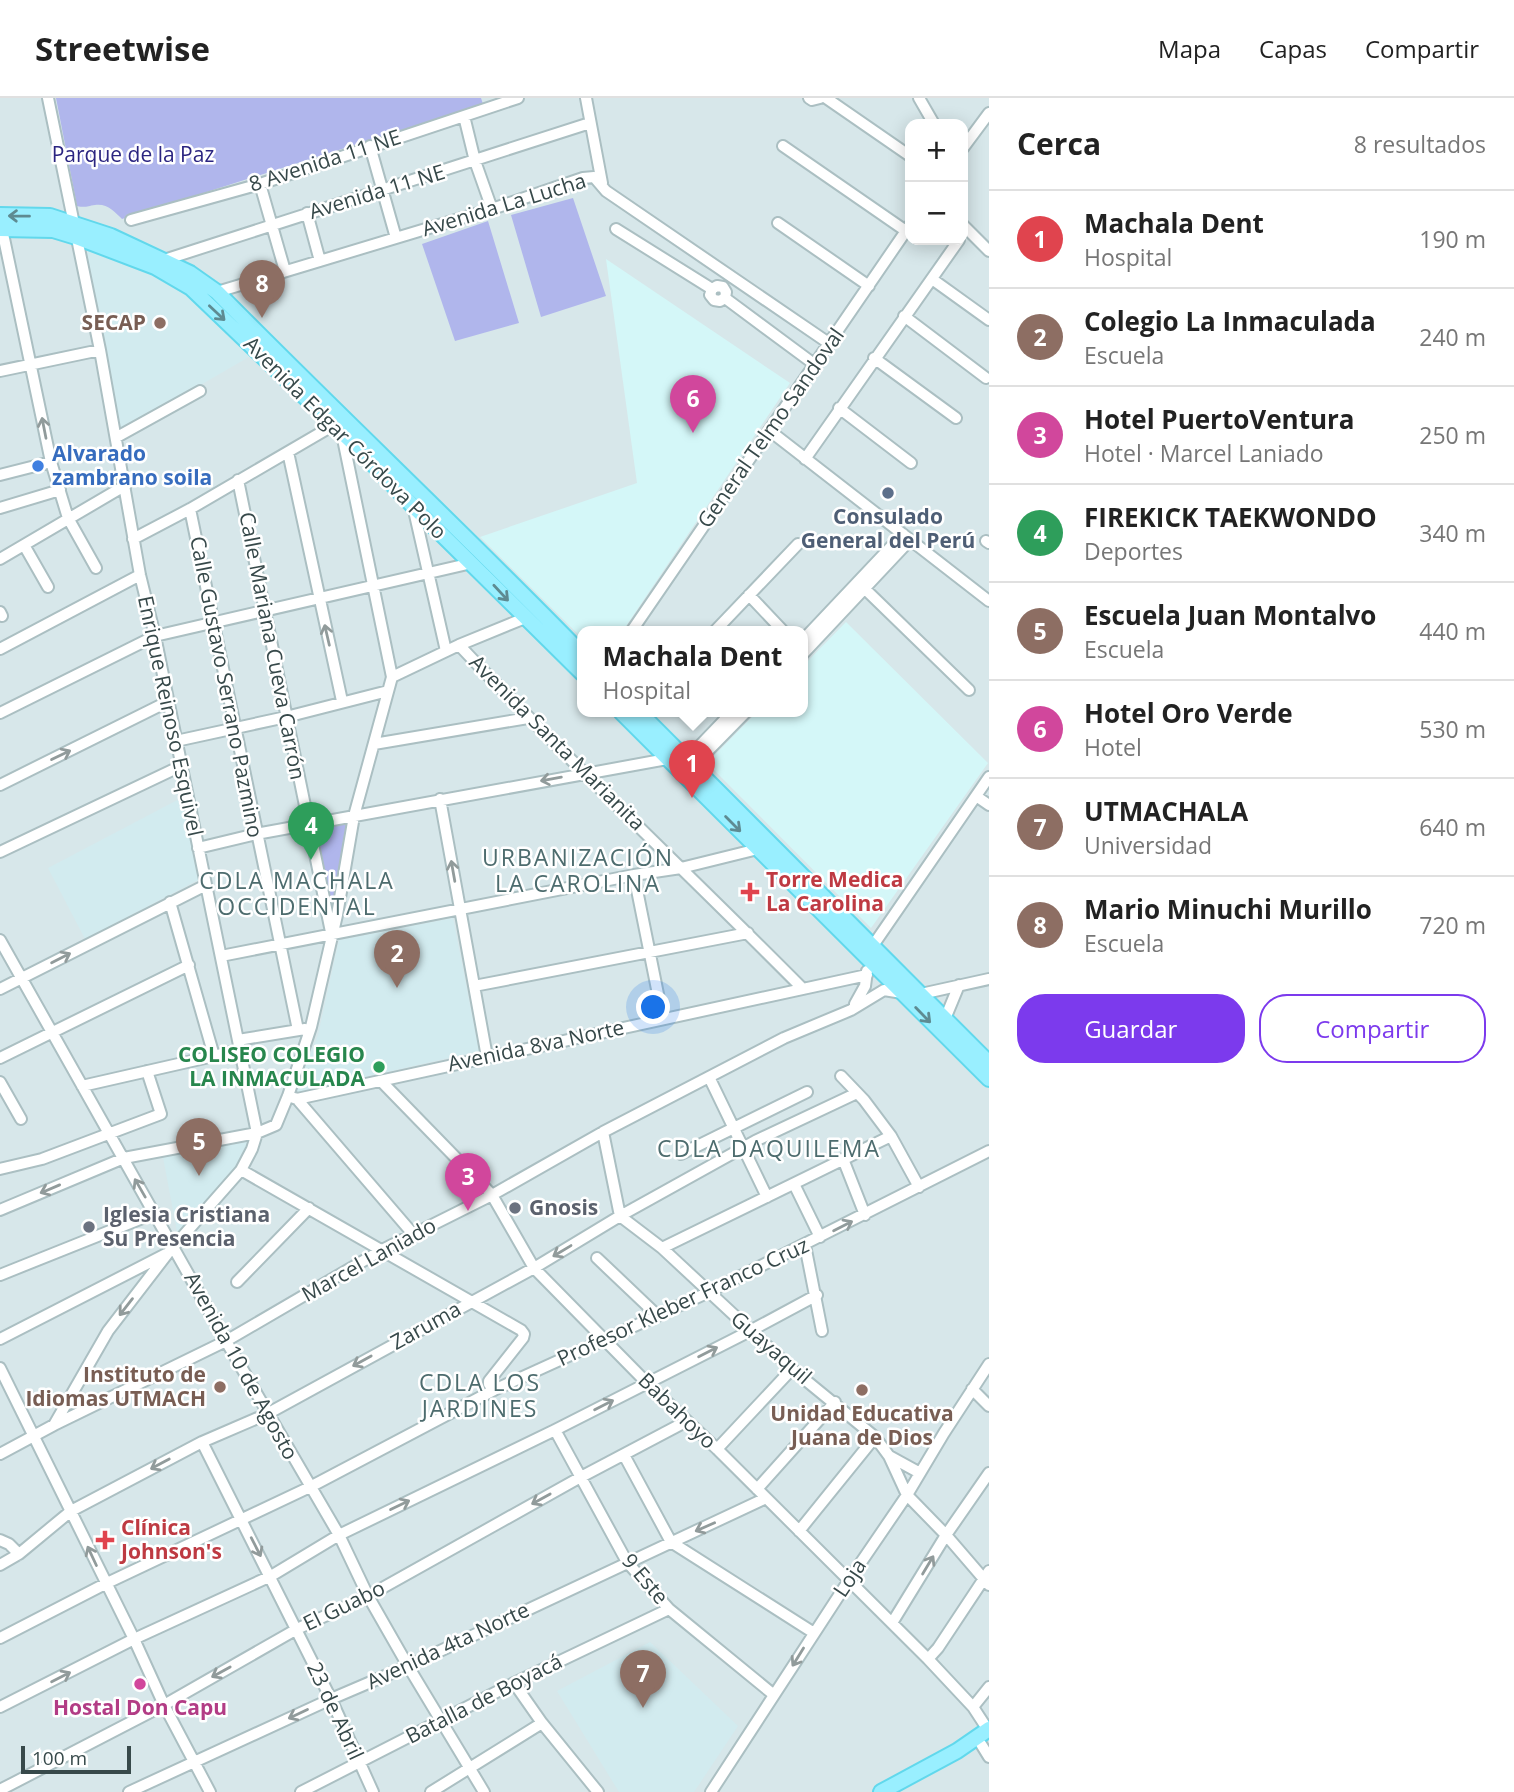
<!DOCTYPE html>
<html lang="es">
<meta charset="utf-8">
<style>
:root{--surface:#fff;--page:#f6f6f6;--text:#222;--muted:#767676;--line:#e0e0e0;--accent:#7c3aed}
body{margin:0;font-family:"Open Sans",sans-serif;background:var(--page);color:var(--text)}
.controls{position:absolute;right:21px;top:21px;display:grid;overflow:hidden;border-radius:14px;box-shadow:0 4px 18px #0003}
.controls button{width:63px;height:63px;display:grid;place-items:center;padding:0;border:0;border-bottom:2px solid var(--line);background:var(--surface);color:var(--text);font:35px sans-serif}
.scale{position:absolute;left:21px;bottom:18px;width:110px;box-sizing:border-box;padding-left:7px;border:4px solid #37494a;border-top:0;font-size:19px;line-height:24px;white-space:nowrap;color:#37494a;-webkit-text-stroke:5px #fff;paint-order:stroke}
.you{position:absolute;left:654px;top:910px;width:24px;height:24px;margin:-18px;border:5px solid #fff;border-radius:50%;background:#1a73e8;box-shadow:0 0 0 10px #1a73e833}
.badge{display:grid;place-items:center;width:46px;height:46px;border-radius:50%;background:var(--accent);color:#fff;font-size:23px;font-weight:700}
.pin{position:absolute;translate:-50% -58px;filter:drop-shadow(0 2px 4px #0008)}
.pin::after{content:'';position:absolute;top:37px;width:24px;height:21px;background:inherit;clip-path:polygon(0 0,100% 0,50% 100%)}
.popup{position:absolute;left:577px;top:528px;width:231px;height:91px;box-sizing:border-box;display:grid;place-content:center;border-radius:14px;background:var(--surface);filter:drop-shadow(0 2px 5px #0005);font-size:23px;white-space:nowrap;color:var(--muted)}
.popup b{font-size:26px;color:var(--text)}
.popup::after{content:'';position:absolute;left:50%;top:100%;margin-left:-14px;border:14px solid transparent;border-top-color:var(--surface)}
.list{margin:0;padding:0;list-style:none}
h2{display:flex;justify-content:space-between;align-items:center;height:91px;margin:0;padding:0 28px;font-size:30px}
h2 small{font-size:23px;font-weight:400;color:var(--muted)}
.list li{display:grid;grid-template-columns:46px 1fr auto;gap:21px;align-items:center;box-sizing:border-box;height:98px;padding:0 28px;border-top:2px solid var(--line)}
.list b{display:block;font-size:26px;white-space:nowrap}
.list p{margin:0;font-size:23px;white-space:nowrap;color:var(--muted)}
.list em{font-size:23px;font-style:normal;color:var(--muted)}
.actions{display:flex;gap:14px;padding:21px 28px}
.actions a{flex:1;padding:16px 0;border:2px solid var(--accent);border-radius:28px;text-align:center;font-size:24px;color:var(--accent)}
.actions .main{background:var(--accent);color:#fff}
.map{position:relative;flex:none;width:989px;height:1694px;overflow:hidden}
header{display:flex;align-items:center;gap:42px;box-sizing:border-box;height:98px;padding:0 35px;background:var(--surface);border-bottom:2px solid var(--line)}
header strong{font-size:33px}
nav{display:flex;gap:38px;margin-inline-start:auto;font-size:24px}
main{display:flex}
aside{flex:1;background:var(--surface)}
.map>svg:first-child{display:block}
.residential{fill:#d7e7ea;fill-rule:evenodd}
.commercial{fill:#d4f7f8}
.education{fill:#d2ebef}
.green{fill:#b0b6ec}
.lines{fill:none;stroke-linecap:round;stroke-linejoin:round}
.minor-casing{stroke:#abbfc2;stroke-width:14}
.major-casing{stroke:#61d8ec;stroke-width:18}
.minor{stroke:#fff;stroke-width:10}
.major{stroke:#99efff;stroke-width:14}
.oneway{stroke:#5e8b92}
.oneway2{stroke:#919b9b}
.education-dot{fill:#8d6e63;stroke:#fff;stroke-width:2.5}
.shop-dot{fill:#3f7fe0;stroke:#fff;stroke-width:2.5}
.service-dot{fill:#5c6f8a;stroke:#fff;stroke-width:2.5}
.health-dot{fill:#e0444e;stroke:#fff;stroke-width:2.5}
.leisure-dot{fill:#2e9e5b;stroke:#fff;stroke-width:2.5}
.worship-dot{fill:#6b7280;stroke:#fff;stroke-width:2.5}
.hotel-dot{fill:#d1479c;stroke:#fff;stroke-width:2.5}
.labels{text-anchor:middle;stroke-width:5;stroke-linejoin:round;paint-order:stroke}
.park-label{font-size:21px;fill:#2b2581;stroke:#fff}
.street-label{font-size:21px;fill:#37494a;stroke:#fff}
.education-label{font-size:21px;font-weight:bold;fill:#785e54;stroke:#fff;text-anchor:end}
.shop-label{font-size:21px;font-weight:bold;fill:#366cbe;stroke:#fff;text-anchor:start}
.service-label{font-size:21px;font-weight:bold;fill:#4e5e75;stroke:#fff}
.health-label{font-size:21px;font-weight:bold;fill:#be3a42;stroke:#fff;text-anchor:start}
.leisure-label{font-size:21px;font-weight:bold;fill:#27864d;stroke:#fff;text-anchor:end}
.worship-label{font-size:21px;font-weight:bold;fill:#5b616d;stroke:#fff;text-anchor:start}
.hotel-label{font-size:21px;font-weight:bold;fill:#b23c85;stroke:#fff}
.neighbourhood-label{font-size:23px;letter-spacing:2px;fill:#4d6c6e;stroke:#fff}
</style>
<header>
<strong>Streetwise</strong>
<nav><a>Mapa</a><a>Capas</a><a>Compartir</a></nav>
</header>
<main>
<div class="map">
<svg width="989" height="1694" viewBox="0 0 989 1694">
<rect width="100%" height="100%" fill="#e9f4f6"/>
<path class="residential" d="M0,0H989V1694H0ZM910,26H963V142H910ZM582,534H802V614H582Z"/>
<path class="commercial" d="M606,161L790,285L622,534H582V540L480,439L637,385Z
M846,524L988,665L871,830L707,665L757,614H802V569Z"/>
<path class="education" d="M82,147L115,155L189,194L254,256L121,333Z
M185,698L202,780L85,841L48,770Z
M453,820L479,953L295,995L318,937L339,842Z
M251,1036L240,1065L178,1139L162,1054Z
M650,1544L738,1628L694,1694H619L557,1593Z"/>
<path class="green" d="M56,0H481L483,6L122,121C115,114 107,105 95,107C87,108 86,110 77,108Z
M573,100L606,198L541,219L511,117Z
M488,123L519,225L455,243L422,146Z
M359,715L334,834L311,724Z"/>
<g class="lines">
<defs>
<path id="minor" d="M48,0L100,252L140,477L155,538L257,1035L252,1051L241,1072L168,1155L108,1233L54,1327
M586,0L602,85
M809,0L812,2L820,0
M826,0L910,58
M919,0L934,26
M464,18L475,63L492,111
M370,48L396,140
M783,48L906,133
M963,50L989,15
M260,86L285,173
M307,115L320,163
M131,122L260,86L518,0
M778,125L869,188
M963,127L989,153
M2,131L51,364L68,420L96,470
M616,131L712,191
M164,162L590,25
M932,181L989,222
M217,194L492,111L583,80L594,79L606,93L830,246
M725,200L720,203L714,202L710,197L712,191L717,188L723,189L726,194L725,200L814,266
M904,218L986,280
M874,260L956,320
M0,273L100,252
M839,310L911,365
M770,333L989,503
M117,339L200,293
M288,354L342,603
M805,361L959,142
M0,377L51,364
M238,382L331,834
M413,408L446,553
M0,410L60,392
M190,411L298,932
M133,441L190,411L334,327
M986,443L989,445
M24,447L48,489
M0,461L126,387
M865,491L969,592
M749,497L784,534
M0,514L2,518
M631,534L910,127
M714,534L798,446
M802,543L903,436
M459,547C570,665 689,776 803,891
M0,551L140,477
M802,557L910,442
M392,579L459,547L525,520
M0,615L155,538L472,465
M176,643L286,619L388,593
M374,646L528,620
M693,668L746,614
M0,687L167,604
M976,698L989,707
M440,701L487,959
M198,750L256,736L667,661L686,662L732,614
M0,754L181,668
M634,777L663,921
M170,804L214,958
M0,842L226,1243L339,1437L368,1498L408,1568L484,1694
M872,849L989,679
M221,858L634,777L681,770L758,751
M474,888L748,835
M0,891L206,787
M921,896L989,881
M855,906L865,888L867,873
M945,921L959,887
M238,942L305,931
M0,960L189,867
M841,978L864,1002L891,1038L919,1089
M709,979L767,1099
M381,983L492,1097L534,1170L647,1285L717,1351L928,1561L973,1609L988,1632
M0,984L21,1021
M82,988L240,952
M288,998L297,1001L867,877
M297,1001L413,1136
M603,1034L620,1118L662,1150L792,1271L875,1339L889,1358L920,1375
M681,1056L807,994
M843,1061L865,1117
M0,1071L42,1061L161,1016L147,973
M241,1072L521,1232L524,1236L523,1240L489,1283V1286L494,1292
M794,1086L820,1139
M0,1112L124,1060L257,1035L276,1027L288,998L311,929L337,817L354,718L392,579L342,336
M805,1147L822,1233
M662,1150L891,1038
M597,1160L658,1218
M0,1177L155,1115
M237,1184L309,1110
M0,1241L166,1156
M0,1270L134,1541L164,1607L210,1694
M972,1291L989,1308
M555,1332L627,1464L669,1511L774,1597
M202,1344L331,1601L373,1694
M717,1351L792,1271
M0,1356L54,1327L226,1243L382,1152L492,1097L603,1034L784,940L851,912L884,892L902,895
M624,1357L671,1444L814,1535
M889,1358L907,1397L946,1437L989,1487
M757,1391L835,1304
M799,1433L875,1339
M0,1442L9,1446L19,1456
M0,1467L19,1456L71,1413L202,1344L267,1316L534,1170L620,1118L755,1043L857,995
M892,1525L946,1437L989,1375
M0,1540L105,1486L310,1389L494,1292L707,1195L989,1053
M928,1561L938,1550L989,1473
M514,1585L542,1625L598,1694
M0,1609L134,1541L271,1478L339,1437L555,1332L750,1233L817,1197
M973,1609L989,1589
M981,1646L989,1659
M0,1692L164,1607L297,1531L368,1498L579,1380L687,1323
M129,1694L331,1601L408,1568L766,1400
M301,1694L514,1585L669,1511
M431,1694L542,1625
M711,1694L849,1482L907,1397L944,1335L989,1266"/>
<path id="major" d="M0,117L50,118L111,138L190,175L217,194C337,316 462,433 582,556
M0,131L53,132L76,139L155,169L191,190L353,345L413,408L582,575
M621,614L989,981
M639,614L989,965
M881,1694L957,1653L989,1631"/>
</defs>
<use href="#minor" class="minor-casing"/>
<use href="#major" class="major-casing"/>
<use href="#minor" class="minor"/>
<use href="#major" class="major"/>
</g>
<defs><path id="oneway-shaft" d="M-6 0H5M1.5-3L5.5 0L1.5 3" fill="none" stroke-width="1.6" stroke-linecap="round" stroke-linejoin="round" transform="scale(1.75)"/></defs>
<g class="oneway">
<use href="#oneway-shaft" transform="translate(19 118) rotate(-179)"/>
<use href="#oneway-shaft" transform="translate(217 215) rotate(43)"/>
<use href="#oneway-shaft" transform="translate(501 495) rotate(47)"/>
<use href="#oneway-shaft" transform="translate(733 726) rotate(45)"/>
<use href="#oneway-shaft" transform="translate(923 917) rotate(46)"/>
</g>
<g class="oneway2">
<use href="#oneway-shaft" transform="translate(44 330) rotate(-101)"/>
<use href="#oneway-shaft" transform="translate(327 537) rotate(-103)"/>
<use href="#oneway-shaft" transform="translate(61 657) rotate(-26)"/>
<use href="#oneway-shaft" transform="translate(551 681) rotate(170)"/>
<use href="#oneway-shaft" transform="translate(453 773) rotate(-100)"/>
<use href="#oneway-shaft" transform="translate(61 860) rotate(-27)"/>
<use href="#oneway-shaft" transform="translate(140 1090) rotate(-120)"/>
<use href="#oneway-shaft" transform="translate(50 1091) rotate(157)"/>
<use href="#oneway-shaft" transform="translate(843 1128) rotate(-27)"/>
<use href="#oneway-shaft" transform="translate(562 1153) rotate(149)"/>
<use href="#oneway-shaft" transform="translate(126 1209) rotate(128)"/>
<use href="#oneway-shaft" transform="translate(708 1254) rotate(-27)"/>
<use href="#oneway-shaft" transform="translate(362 1263) rotate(151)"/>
<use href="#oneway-shaft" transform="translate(604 1307) rotate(-27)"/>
<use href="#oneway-shaft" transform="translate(160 1366) rotate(152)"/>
<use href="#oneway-shaft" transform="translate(541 1401) rotate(151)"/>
<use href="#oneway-shaft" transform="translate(400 1407) rotate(-26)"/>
<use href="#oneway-shaft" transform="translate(705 1429) rotate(156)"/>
<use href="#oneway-shaft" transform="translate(256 1449) rotate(63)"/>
<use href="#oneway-shaft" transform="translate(92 1458) rotate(-115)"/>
<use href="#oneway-shaft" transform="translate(928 1467) rotate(-59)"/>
<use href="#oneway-shaft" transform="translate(798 1559) rotate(122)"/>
<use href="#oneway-shaft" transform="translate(221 1574) rotate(151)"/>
<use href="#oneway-shaft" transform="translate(61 1579) rotate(-27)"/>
<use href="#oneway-shaft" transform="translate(298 1616) rotate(155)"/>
</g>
<g class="education-dot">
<circle cx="160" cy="225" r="7"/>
<circle cx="220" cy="1289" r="7"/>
<circle cx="862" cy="1292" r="7"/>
</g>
<circle class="shop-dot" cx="38" cy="368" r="7"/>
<circle class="service-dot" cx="888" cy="395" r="7"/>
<g class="health-dot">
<path d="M746.5 783.5h7v7h7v7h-7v7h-7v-7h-7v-7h7z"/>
<path d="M101.5 1431.5h7v7h7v7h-7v7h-7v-7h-7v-7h7z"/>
</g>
<circle class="leisure-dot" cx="379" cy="969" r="7"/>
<g class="worship-dot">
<circle cx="515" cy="1110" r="7"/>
<circle cx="89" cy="1129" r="7"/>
</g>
<circle class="hotel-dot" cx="140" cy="1586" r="7"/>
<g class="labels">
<g class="park-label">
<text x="133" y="64">Parque de la Paz</text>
</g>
<g class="street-label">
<text transform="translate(325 63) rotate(-18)" y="7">8 Avenida 11 NE</text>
<text transform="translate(377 94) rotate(-17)" y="7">Avenida 11 NE</text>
<text transform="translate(504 107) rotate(-17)" y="7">Avenida La Lucha</text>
<text transform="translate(771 330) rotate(-55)" y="7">General Telmo Sandoval</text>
<text transform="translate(345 340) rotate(45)" y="7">Avenida Edgar Córdova Polo</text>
<text transform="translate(272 548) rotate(79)" y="7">Calle Mariana Cueva Carrón</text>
<text transform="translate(226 589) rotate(79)" y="7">Calle Gustavo Serrano Pazmino</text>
<text transform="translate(170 618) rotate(78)" y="7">Enrique Reinoso Esquivel</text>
<text transform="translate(557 645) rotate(45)" y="7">Avenida Santa Marianita</text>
<text transform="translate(536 948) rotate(-12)" y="7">Avenida 8va Norte</text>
<text transform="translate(369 1162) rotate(-29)" y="7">Marcel Laniado</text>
<text transform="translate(683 1204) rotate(-25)" y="7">Profesor Kleber Franco Cruz</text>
<text transform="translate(426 1228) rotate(-29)" y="7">Zaruma</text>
<text transform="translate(771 1250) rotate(41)" y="7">Guayaquil</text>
<text transform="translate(241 1268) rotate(61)" y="7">Avenida 10 de Agosto</text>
<text transform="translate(677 1313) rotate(44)" y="7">Babahoyo</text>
<text transform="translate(850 1480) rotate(-56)" y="7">Loja</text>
<text transform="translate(645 1481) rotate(50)" y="7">9 Este</text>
<text transform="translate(344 1508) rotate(-26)" y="7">El Guabo</text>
<text transform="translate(448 1548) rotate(-25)" y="7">Avenida 4ta Norte</text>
<text transform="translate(484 1601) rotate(-27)" y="7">Batalla de Boyacá</text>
<text transform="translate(335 1613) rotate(65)" y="7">23 de Abril</text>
</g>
<g class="education-label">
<text x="146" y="232">SECAP</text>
<text x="206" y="1284">Instituto de<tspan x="206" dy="24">Idiomas UTMACH</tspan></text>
<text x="862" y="1323" text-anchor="middle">Unidad Educativa<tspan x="862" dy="24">Juana de Dios</tspan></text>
</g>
<g class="shop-label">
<text x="52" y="363">Alvarado<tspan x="52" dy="24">zambrano soila</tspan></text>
</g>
<g class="service-label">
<text x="888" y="426">Consulado<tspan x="888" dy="24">General del Perú</tspan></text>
</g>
<g class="health-label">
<text x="766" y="789">Torre Medica<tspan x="766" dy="24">La Carolina</tspan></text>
<text x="121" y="1437">Clínica<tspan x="121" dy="24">Johnson's</tspan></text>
</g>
<g class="leisure-label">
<text x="365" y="964">COLISEO COLEGIO<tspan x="365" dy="24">LA INMACULADA</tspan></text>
</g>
<g class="worship-label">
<text x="529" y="1117">Gnosis</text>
<text x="103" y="1124">Iglesia Cristiana<tspan x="103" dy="24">Su Presencia</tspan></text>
</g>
<g class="hotel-label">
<text x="140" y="1617">Hostal Don Capu</text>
</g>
<g class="neighbourhood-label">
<text x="578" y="768">URBANIZACIÓN<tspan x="578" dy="26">LA CAROLINA</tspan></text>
<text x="297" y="791">CDLA MACHALA<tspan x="297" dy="26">OCCIDENTAL</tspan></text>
<text x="769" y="1059">CDLA DAQUILEMA</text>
<text x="480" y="1293">CDLA LOS<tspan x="480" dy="26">JARDINES</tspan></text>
</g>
</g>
</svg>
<div class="controls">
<button>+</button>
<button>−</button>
</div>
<div class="scale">100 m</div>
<div class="you"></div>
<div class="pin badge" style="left:692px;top:700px;background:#e0444e">1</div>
<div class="popup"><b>Machala Dent</b>Hospital</div>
<div class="pin badge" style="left:397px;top:890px;background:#8d6e63">2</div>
<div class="pin badge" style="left:468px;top:1113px;background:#d1479c">3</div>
<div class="pin badge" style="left:311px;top:762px;background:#2e9e5b">4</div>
<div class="pin badge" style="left:199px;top:1078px;background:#8d6e63">5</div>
<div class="pin badge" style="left:693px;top:335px;background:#d1479c">6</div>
<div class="pin badge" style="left:643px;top:1610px;background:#8d6e63">7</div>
<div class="pin badge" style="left:262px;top:220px;background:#8d6e63">8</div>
</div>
<aside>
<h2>Cerca<small>8 resultados</small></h2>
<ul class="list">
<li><span class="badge" style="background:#e0444e">1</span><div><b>Machala Dent</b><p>Hospital</p></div><em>190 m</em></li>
<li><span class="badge" style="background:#8d6e63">2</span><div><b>Colegio La Inmaculada</b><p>Escuela</p></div><em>240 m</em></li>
<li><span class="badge" style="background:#d1479c">3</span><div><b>Hotel PuertoVentura</b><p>Hotel · Marcel Laniado</p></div><em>250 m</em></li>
<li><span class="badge" style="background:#2e9e5b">4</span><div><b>FIREKICK TAEKWONDO</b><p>Deportes</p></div><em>340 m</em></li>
<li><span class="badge" style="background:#8d6e63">5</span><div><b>Escuela Juan Montalvo</b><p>Escuela</p></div><em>440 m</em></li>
<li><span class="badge" style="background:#d1479c">6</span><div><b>Hotel Oro Verde</b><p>Hotel</p></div><em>530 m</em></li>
<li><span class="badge" style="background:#8d6e63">7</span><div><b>UTMACHALA</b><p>Universidad</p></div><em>640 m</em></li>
<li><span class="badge" style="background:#8d6e63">8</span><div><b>Mario Minuchi Murillo</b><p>Escuela</p></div><em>720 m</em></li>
</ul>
<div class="actions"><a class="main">Guardar</a><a>Compartir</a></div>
</aside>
</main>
